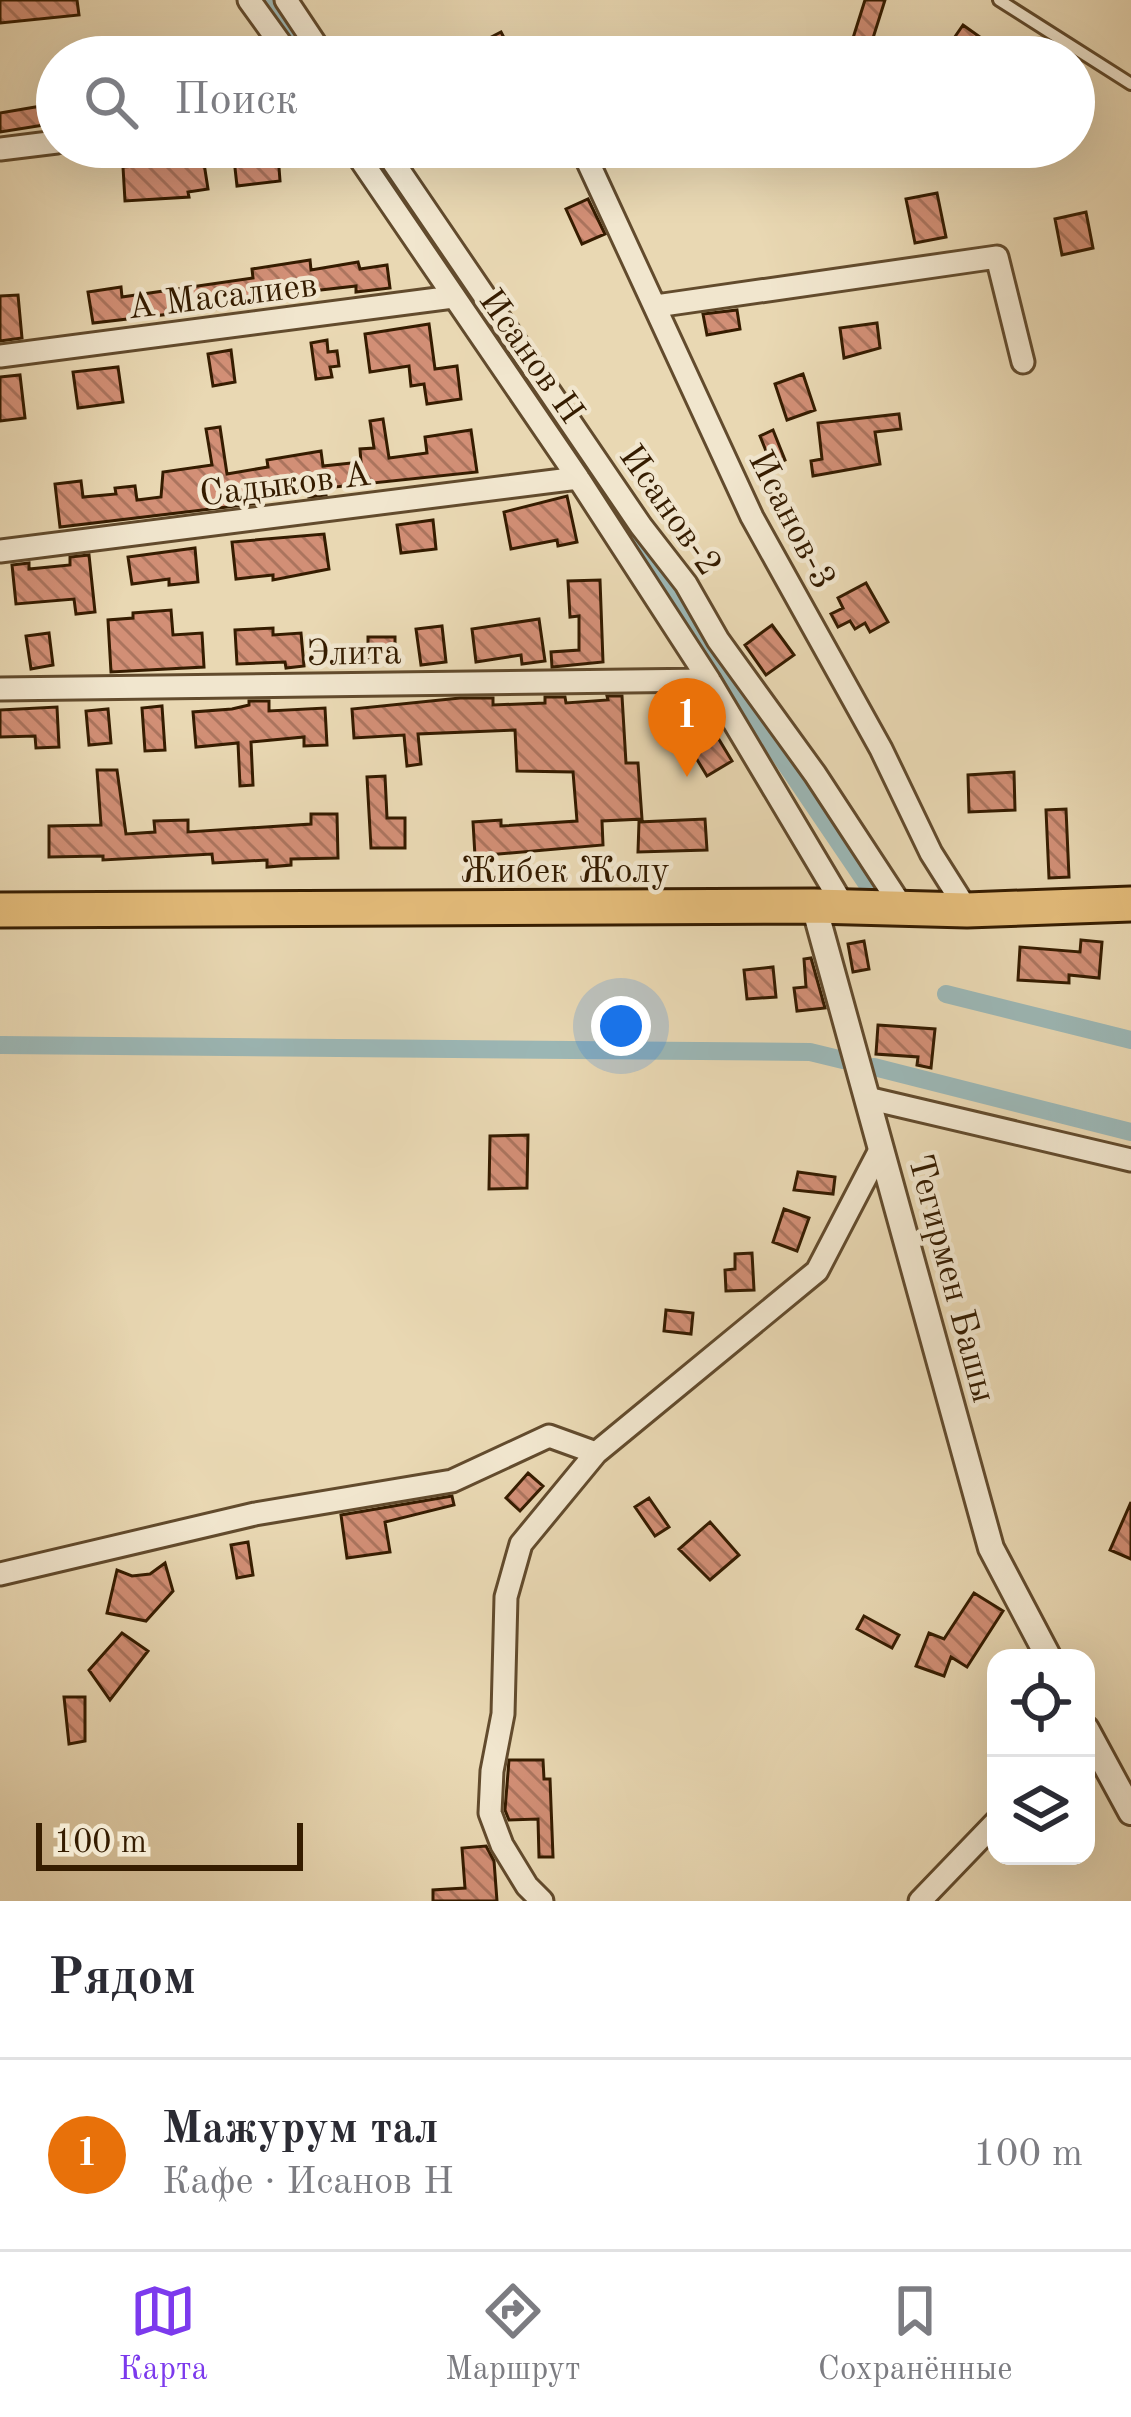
<!DOCTYPE html>
<html lang="ru">
<meta charset="utf-8">
<style>
:root{--surface:#fff;--page:#f2f2f3;--text:#2b2b33;--muted:#7c7c81;--line:#e1e1e2;--accent:#7c3aed}
body{margin:0;font-family:"Old Standard TT",serif;background:var(--page);color:var(--text)}
.controls{position:absolute;right:36px;bottom:36px;display:grid;overflow:hidden;border-radius:24px;box-shadow:0 12px 48px #0002}
.controls button{width:108px;height:108px;display:grid;place-items:center;padding:0;border:0;border-bottom:3px solid var(--line);background:var(--surface);color:var(--text);font:60px sans-serif}
.scale{position:absolute;left:36px;bottom:30px;width:267px;box-sizing:border-box;padding-left:12px;border:6px solid #351c00;border-top:0;font-size:33px;line-height:42px;white-space:nowrap;color:#351c00;-webkit-text-stroke:9px #f1e6ce;paint-order:stroke}
.you{position:absolute;left:621px;top:1026px;width:42px;height:42px;margin:-30px;border:9px solid #fff;border-radius:50%;background:#1a73e8;box-shadow:0 0 0 18px #1a73e833}
.badge{display:grid;place-items:center;width:78px;height:78px;border-radius:50%;background:var(--accent);color:#fff;font-size:39px;font-weight:700}
.pin{position:absolute;translate:-50% -99px;filter:drop-shadow(0 3px 6px #0008)}
.pin::after{content:'';position:absolute;top:63px;width:42px;height:36px;background:inherit;clip-path:polygon(0 0,100% 0,50% 100%)}
.list{margin:0;padding:0;list-style:none}
h2{display:flex;justify-content:space-between;align-items:center;height:156px;margin:0;padding:0 48px;font-size:51px}
h2 small{font-size:39px;font-weight:400;color:var(--muted)}
.list li{display:grid;grid-template-columns:78px 1fr auto;gap:36px;align-items:center;box-sizing:border-box;height:192px;padding:0 48px;border-top:3px solid var(--line)}
.list b{display:block;font-size:45px;white-space:nowrap}
.list p{margin:0;font-size:39px;white-space:nowrap;color:var(--muted)}
.list em{font-size:39px;font-style:normal;color:var(--muted)}
.icon{flex:none;width:66px;height:66px;fill:none;stroke:currentColor;stroke-width:2;stroke-linecap:round;stroke-linejoin:round}
.map{position:relative;flex:none;width:1131px;height:1901px;overflow:hidden}
.search{position:absolute;background:var(--surface);box-shadow:0 12px 48px #0002;left:36px;right:36px;top:36px;height:132px;display:flex;align-items:center;gap:30px;box-sizing:border-box;padding:0 42px;border-radius:66px;color:var(--muted);font-size:45px}
.sheet{height:348px;background:var(--surface)}
nav{display:flex;justify-content:space-around;align-items:center;box-sizing:border-box;height:168px;border-top:3px solid var(--line);background:var(--surface);font-size:33px;color:var(--muted)}
nav a{display:grid;justify-items:center;gap:6px}
nav .on{color:var(--accent)}
.map>svg:first-child{display:block}
.lines{fill:none;stroke-linecap:round;stroke-linejoin:round}
.canal{stroke:#9cb8b7;stroke-width:18}
.building{fill:url(#building-back-hatch);stroke:#351c00;stroke-width:3}
.service-casing{stroke:#624b2d;stroke-width:16}
.minor-casing{stroke:#624b2d;stroke-width:27}
.tertiary-casing{stroke:#624b2d;stroke-width:30}
.primary-casing{stroke:#351c00;stroke-width:39}
.service{stroke:#f1e6ce;stroke-width:10}
.minor{stroke:#f1e6ce;stroke-width:21}
.tertiary{stroke:#f1e6ce;stroke-width:24}
.primary{stroke:#e4bc7a;stroke-width:33}
.labels{text-anchor:middle;stroke-width:9;stroke-linejoin:round;paint-order:stroke}
.street-label{font-size:36px;fill:#351c00;stroke:#f1e6ce}
</style>
<div class="map">
<svg width="1131" height="1901" viewBox="0 0 1131 1901">
<defs>
<pattern id="building-back-hatch" width="6" height="6" patternUnits="userSpaceOnUse" patternTransform="scale(3)"><rect width="6" height="6" fill="#d28f76"/><path d="M-1 5l2 2M0 0l6 6M5-1l2 2" fill="none" stroke="#ab745e"/></pattern>
</defs>
<rect width="100%" height="100%" fill="#e9d8b3"/>
<filter id="stains"><feTurbulence type="fractalNoise" baseFrequency=".00167" numOctaves="4"/><feColorMatrix values="0 0 0 0 .2 0 0 0 0 .09 0 0 0 0 .02 0 0 0 .5 -.17"/></filter>
<radialGradient id="worn" r=".72"><stop offset=".6" stop-color="#630" stop-opacity="0"/><stop offset="1" stop-color="#630" stop-opacity=".3"/></radialGradient>
<g class="lines">
<path class="canal" d="M267,0L306,57
M368,147L869,887
M946,994L1131,1040
M0,1045L810,1052L843,1060
M874,1067L1131,1132"/>
</g>
<path class="building" d="M0,0H77L79,15L0,23Z
M865,0H885L867,57H847Z
M963,25L1008,57H941Z
M501,32L514,57H478L472,47Z
M41,106L44,125L0,132V113Z
M278,154L280,181L237,186L234,159Z
M203,157L208,189L188,192L189,197L125,201L123,167L177,163Z
M937,193L946,237L915,243L906,199Z
M588,199L605,234L582,244L566,209Z
M1086,212L1093,248L1062,255L1055,219Z
M310,260L311,270L358,262L360,269L387,265L390,288L356,292V286L303,292L238,302L239,306L93,323L88,292L121,287L122,297L253,278L252,269Z
M18,295L22,338L0,341V296Z
M737,310L740,329L707,335L703,314Z
M877,323L880,348L844,358L840,328Z
M429,324L435,369L457,366L461,399L427,404L424,384L411,386L409,366L370,372L365,334Z
M327,340L328,352L337,351L339,366L330,367L332,377L316,379L311,343Z
M231,350L235,382L213,386L208,354Z
M118,367L123,402L78,408L73,372Z
M803,374L815,410L787,420L775,384Z
M20,375L25,418L0,421V377Z
M899,414L901,429L875,432L880,464L813,476L811,461L822,459L818,423Z
M383,419L389,458L427,453L425,437L471,430L477,472L325,488L326,495L309,497V492L261,500V503L60,527L55,484L81,481L83,497L116,494L115,488L135,486L137,500L161,497L163,472L212,465L206,429L220,427L227,474L268,467L267,460L321,451L323,466L361,462L360,449L374,448L370,421Z
M773,430L785,460L772,466L760,436Z
M567,496L577,542L558,546L557,540L511,549L504,512Z
M433,520L436,549L401,553L397,525Z
M324,534L329,569L273,580V575L236,579L232,542Z
M195,548L198,582L169,585V579L132,584L128,557Z
M89,555L95,612L76,614L74,599L16,604L12,565L29,563V569L70,565V557Z
M600,580L603,662L552,667L551,652L579,650V616L570,617L568,581Z
M866,583L888,622L870,632L865,623L855,629L850,621L838,627L831,614L843,608L838,598Z
M171,610L173,635L202,633L204,667L111,672L108,620L133,618V613Z
M539,619L545,661L522,664L521,655L476,662L472,629Z
M772,625L794,655L766,675L745,645Z
M442,626L446,662L421,665L416,629Z
M273,628V635L301,633L304,666L286,668L285,662L237,664L235,630Z
M49,633L53,665L31,669L26,636Z
M368,637H395V662L368,661Z
M692,695L732,761L707,776L667,710Z
M607,696H622L626,763H638L642,819L602,821L603,845L475,856L473,822L501,820V826L577,821L573,772L517,771L515,730L418,734L421,764L407,766L404,735L354,738L352,709L460,698H493V705L545,703V697H565L566,703L608,700Z
M249,701H269V711L325,708L327,745L304,746V737L251,742L253,785L240,786L238,743L196,747L193,712L232,709L249,705Z
M162,706L165,750L145,751L142,708Z
M57,707L59,747L36,748L35,736L0,737V710Z
M108,709L111,743L89,745L86,711Z
M97,770H117L126,834L155,832L154,821L188,820V832L311,824V814H337L338,858L291,859V865L267,867V860L213,863L212,854L103,860V856L49,857V826L101,825Z
M1014,772L1015,810L969,812L968,775Z
M385,776L387,818H405V848H371L367,777Z
M1066,809L1069,877L1049,878L1046,810Z
M705,819L707,850L638,852L639,822Z
M1081,940L1102,942L1099,978L1069,975V983L1018,980L1020,947L1080,952Z
M864,941L869,969L853,972L848,944Z
M811,958L825,1008L797,1011L794,988L806,987L804,959Z
M773,967L776,997L747,999L744,970Z
M878,1025L935,1029L931,1068L917,1065L918,1057L876,1054Z
M528,1135L527,1188L489,1189L490,1136Z
M798,1172L835,1177L833,1194L794,1190Z
M784,1209L809,1218L797,1251L773,1242Z
M752,1253L754,1290L726,1291L725,1270L735,1269V1254Z
M666,1310L693,1313L691,1334L664,1331Z
M528,1473L543,1486L520,1511L506,1498Z
M452,1496L454,1505L385,1522L390,1552L347,1558L341,1515Z
M649,1498L669,1527L655,1536L635,1507Z
M1131,1502V1559L1110,1550Z
M710,1522L739,1555L710,1580L679,1549Z
M248,1542L253,1575L237,1578L231,1545Z
M165,1563L173,1591L146,1621L107,1613L117,1570L132,1576L150,1574Z
M974,1593L1003,1611L967,1667L951,1657L944,1676L916,1666L929,1633L944,1639Z
M864,1616L899,1635L892,1648L857,1629Z
M122,1633L148,1651L110,1700L89,1670Z
M64,1697H85V1741L69,1744Z
M509,1760H543L544,1779H550L553,1857H539L538,1819L509,1820L505,1810Z
M486,1846L494,1861L497,1901H433V1890L465,1888L462,1848Z"/>
<g class="lines">
<defs>
<path id="service" d="M999,0L1131,84"/>
<path id="minor" d="M249,0L290,57
M286,0L324,57
M352,147L578,478L709,680L846,910
M383,147L641,526L686,584L718,640L815,774L904,910
M581,147L752,517L881,749L931,853L967,910
M0,149L57,142
M656,306L997,257L1023,362
M0,356L453,297
M0,551L578,478
M0,689L709,680
M867,1098L1131,1160
M0,1574L255,1514L452,1481L549,1436L596,1453
M542,1901L527,1886L502,1845L490,1813L492,1771L503,1714L506,1597L521,1544L596,1453L817,1271L881,1148
M920,1901L996,1822"/>
<path id="tertiary" d="M814,906L991,1548L1049,1658
M1086,1729L1131,1812"/>
<path id="primary" d="M0,910L814,906L967,910L1131,904"/>
</defs>
<use href="#service" class="service-casing"/>
<use href="#minor" class="minor-casing"/>
<use href="#tertiary" class="tertiary-casing"/>
<use href="#primary" class="primary-casing"/>
<use href="#service" class="service"/>
<use href="#minor" class="minor"/>
<use href="#tertiary" class="tertiary"/>
<use href="#primary" class="primary"/>
</g>
<g class="labels">
<g class="street-label">
<text transform="translate(222 294) rotate(-7)" y="13">А Масалиев</text>
<text transform="translate(533 355) rotate(55)" y="13">Исанов Н</text>
<text transform="translate(285 482) rotate(-7)" y="13">Садыков А</text>
<text transform="translate(672 509) rotate(55)" y="13">Исанов-2</text>
<text transform="translate(794 519) rotate(63)" y="13">Исанов-3</text>
<text transform="translate(354 651) rotate(-1)" y="13">Элита</text>
<text x="565" y="882">Жибек Жолу</text>
<text transform="translate(954 1278) rotate(75)" y="13">Тегирмен Башы</text>
</g>
</g>
<rect width="100%" height="100%" filter="url(#stains)"/>
<rect width="100%" height="100%" fill="url(#worn)"/>
</svg>
<div class="controls">
<button><svg class="icon" aria-label="locate" viewBox="0 0 24 24"><circle cx="12" cy="12" r="6"/><path d="M12 2v4M12 18v4M2 12h4M18 12h4"/></svg></button>
<button><svg class="icon" aria-label="layers" viewBox="0 0 24 24"><path d="M12 4l9 5-9 5-9-5zM3 14l9 5 9-5"/></svg></button>
</div>
<div class="scale">100 m</div>
<div class="you"></div>
<div class="pin badge" style="left:687px;top:777px;background:#e8710a">1</div>
<div class="search"><svg class="icon" aria-label="search" viewBox="0 0 24 24"><circle cx="10" cy="10" r="6"/><path d="M15 15l6 6"/></svg>Поиск</div>
</div>
<section class="sheet">
<h2>Рядом<small></small></h2>
<ul class="list">
<li><span class="badge" style="background:#e8710a">1</span><div><b>Мажурум тал</b><p>Кафе · Исанов Н</p></div><em>100 m</em></li>
</ul>
</section>
<nav>
<a class="on"><svg class="icon" aria-label="map" viewBox="0 0 24 24"><path d="M3 6l6-2 6 2 6-2v14l-6 2-6-2-6 2zM9 4v14M15 6v14"/></svg>Карта</a>
<a><svg class="icon" aria-label="directions" viewBox="0 0 24 24"><path d="M12 3l9 9-9 9-9-9zM9 14v-3h6M13 9l2 2-2 2"/></svg>Маршрут</a>
<a><svg class="icon" aria-label="saved" viewBox="0 0 24 24"><path d="M7 4h10v16l-5-4-5 4z"/></svg>Сохранённые</a>
</nav>
